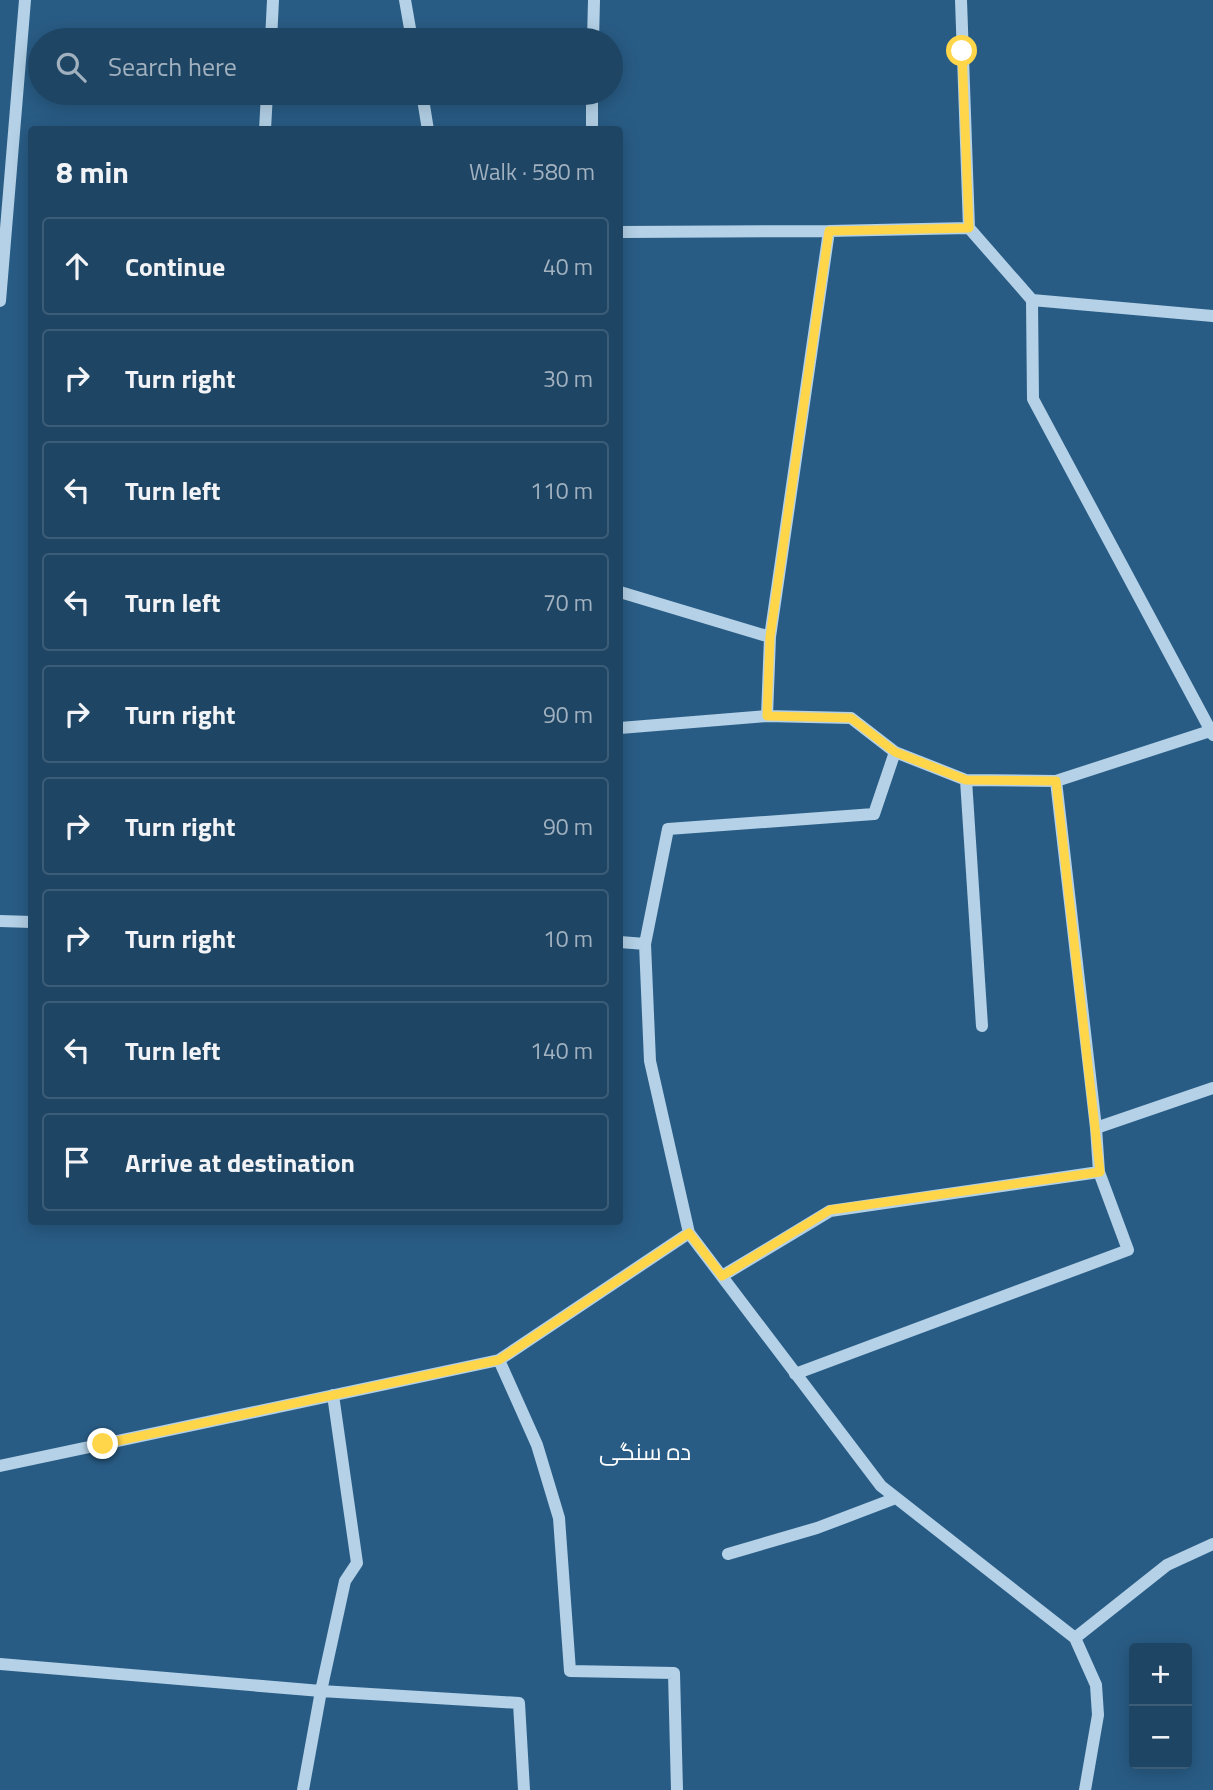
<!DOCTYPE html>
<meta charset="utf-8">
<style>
:root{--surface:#1f4564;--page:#274c6a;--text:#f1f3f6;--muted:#a1b1bf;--line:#3c5d78}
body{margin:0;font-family:"Titillium Web",Cairo,sans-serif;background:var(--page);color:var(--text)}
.controls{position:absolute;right:21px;bottom:21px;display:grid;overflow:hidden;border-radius:7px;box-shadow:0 4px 18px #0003}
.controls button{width:63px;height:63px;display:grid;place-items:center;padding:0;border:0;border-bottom:2px solid var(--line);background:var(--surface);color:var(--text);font:35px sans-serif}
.stop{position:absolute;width:21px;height:21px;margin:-16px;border:5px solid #ffd54a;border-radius:50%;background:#fff}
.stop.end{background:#ffd54a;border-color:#fff;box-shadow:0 2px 7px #0008}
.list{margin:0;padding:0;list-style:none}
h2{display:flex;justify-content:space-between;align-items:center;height:91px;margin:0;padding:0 28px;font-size:30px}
h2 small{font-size:23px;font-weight:400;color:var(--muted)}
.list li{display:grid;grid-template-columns:46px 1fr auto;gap:21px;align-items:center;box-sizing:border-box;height:98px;margin:0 14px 14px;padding:0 14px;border:2px solid var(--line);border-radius:7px}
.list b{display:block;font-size:26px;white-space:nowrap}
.list em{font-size:23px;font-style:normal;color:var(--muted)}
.icon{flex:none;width:38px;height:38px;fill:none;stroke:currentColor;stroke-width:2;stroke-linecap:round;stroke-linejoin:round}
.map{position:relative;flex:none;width:1213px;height:1790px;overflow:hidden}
.search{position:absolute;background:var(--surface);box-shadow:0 4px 18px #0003;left:28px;top:28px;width:595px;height:77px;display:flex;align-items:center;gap:18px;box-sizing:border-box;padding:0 24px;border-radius:38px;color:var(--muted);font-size:26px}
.panel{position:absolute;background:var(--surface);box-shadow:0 4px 18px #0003;left:28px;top:126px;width:595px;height:1099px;border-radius:7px}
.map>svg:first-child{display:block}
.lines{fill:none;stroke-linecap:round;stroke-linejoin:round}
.minor{stroke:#b4d1e7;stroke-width:12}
.route{stroke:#ffd54a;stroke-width:9}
.labels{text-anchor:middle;stroke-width:5;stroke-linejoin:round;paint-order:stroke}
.neighbourhood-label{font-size:23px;fill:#fff;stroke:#295c85}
</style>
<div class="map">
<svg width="1213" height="1790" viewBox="0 0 1213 1790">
<rect width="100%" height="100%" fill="#295c85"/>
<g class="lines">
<path class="minor" d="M405,0L412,40
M961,0L969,228L1032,300L1033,399L1213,735
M271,40L273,0
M593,40L594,0
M422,93L428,130
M265,130L267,93
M592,130V93
M620,232L829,231L969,228
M1032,300L1213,316
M0,301L25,0
M620,592L770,637
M767,716L770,637L829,231
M620,728L767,716L851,718L895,752L966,780L1056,781L1210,731
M966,780L982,1026
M0,921L32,922
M620,942L645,944L668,829L874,814L895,752
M1096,1128L1213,1088
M689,1233L881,1486L1075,1638L1096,1685L1098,1715L1085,1790
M722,1276L830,1211L1099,1172
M499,1360L537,1445L559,1518L570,1671L674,1673L677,1790
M795,1374L1128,1250L1099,1172L1096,1128L1056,781
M0,1466L499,1360L689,1233L650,1061L645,944
M728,1554L817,1528L896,1498
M1075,1638L1167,1565L1213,1544
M0,1664L321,1691L519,1703L524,1790
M303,1790L321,1691L345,1581L357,1563L333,1395"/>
</g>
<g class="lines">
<path class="route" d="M103,1444L499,1360L689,1233L722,1276L830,1210L1100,1172L1056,781L966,780L895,752L851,718L767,716L770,637L829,231L969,228L962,51"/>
</g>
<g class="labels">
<g class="neighbourhood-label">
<text x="645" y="1460">ده سنگی</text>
</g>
</g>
</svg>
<div class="controls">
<button>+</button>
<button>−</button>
</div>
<div class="stop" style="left:962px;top:51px"></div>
<div class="stop end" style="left:103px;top:1444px"></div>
<div class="search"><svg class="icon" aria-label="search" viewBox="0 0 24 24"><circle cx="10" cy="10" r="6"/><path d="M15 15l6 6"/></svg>Search here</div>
<section class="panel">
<h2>8 min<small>Walk · 580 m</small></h2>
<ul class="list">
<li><svg class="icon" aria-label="ahead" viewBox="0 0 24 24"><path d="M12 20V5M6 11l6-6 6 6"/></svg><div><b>Continue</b></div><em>40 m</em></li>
<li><svg class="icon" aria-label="right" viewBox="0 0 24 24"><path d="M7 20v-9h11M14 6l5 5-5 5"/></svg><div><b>Turn right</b></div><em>30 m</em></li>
<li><svg class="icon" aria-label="left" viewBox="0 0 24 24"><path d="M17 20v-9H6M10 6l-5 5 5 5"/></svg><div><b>Turn left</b></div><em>110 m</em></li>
<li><svg class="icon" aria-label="left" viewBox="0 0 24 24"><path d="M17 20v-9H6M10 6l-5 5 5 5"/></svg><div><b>Turn left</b></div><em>70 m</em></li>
<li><svg class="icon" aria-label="right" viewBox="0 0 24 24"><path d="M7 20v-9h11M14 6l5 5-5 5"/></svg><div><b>Turn right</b></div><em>90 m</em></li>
<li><svg class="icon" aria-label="right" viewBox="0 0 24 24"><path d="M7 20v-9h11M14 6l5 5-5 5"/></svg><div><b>Turn right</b></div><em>90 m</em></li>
<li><svg class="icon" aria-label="right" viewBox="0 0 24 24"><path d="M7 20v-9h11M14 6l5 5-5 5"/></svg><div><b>Turn right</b></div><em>10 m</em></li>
<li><svg class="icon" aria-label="left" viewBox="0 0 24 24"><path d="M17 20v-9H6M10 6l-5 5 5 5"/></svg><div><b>Turn left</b></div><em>140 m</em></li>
<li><svg class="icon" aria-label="arrive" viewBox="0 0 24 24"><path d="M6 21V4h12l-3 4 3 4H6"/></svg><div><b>Arrive at destination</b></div></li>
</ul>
</section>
</div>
